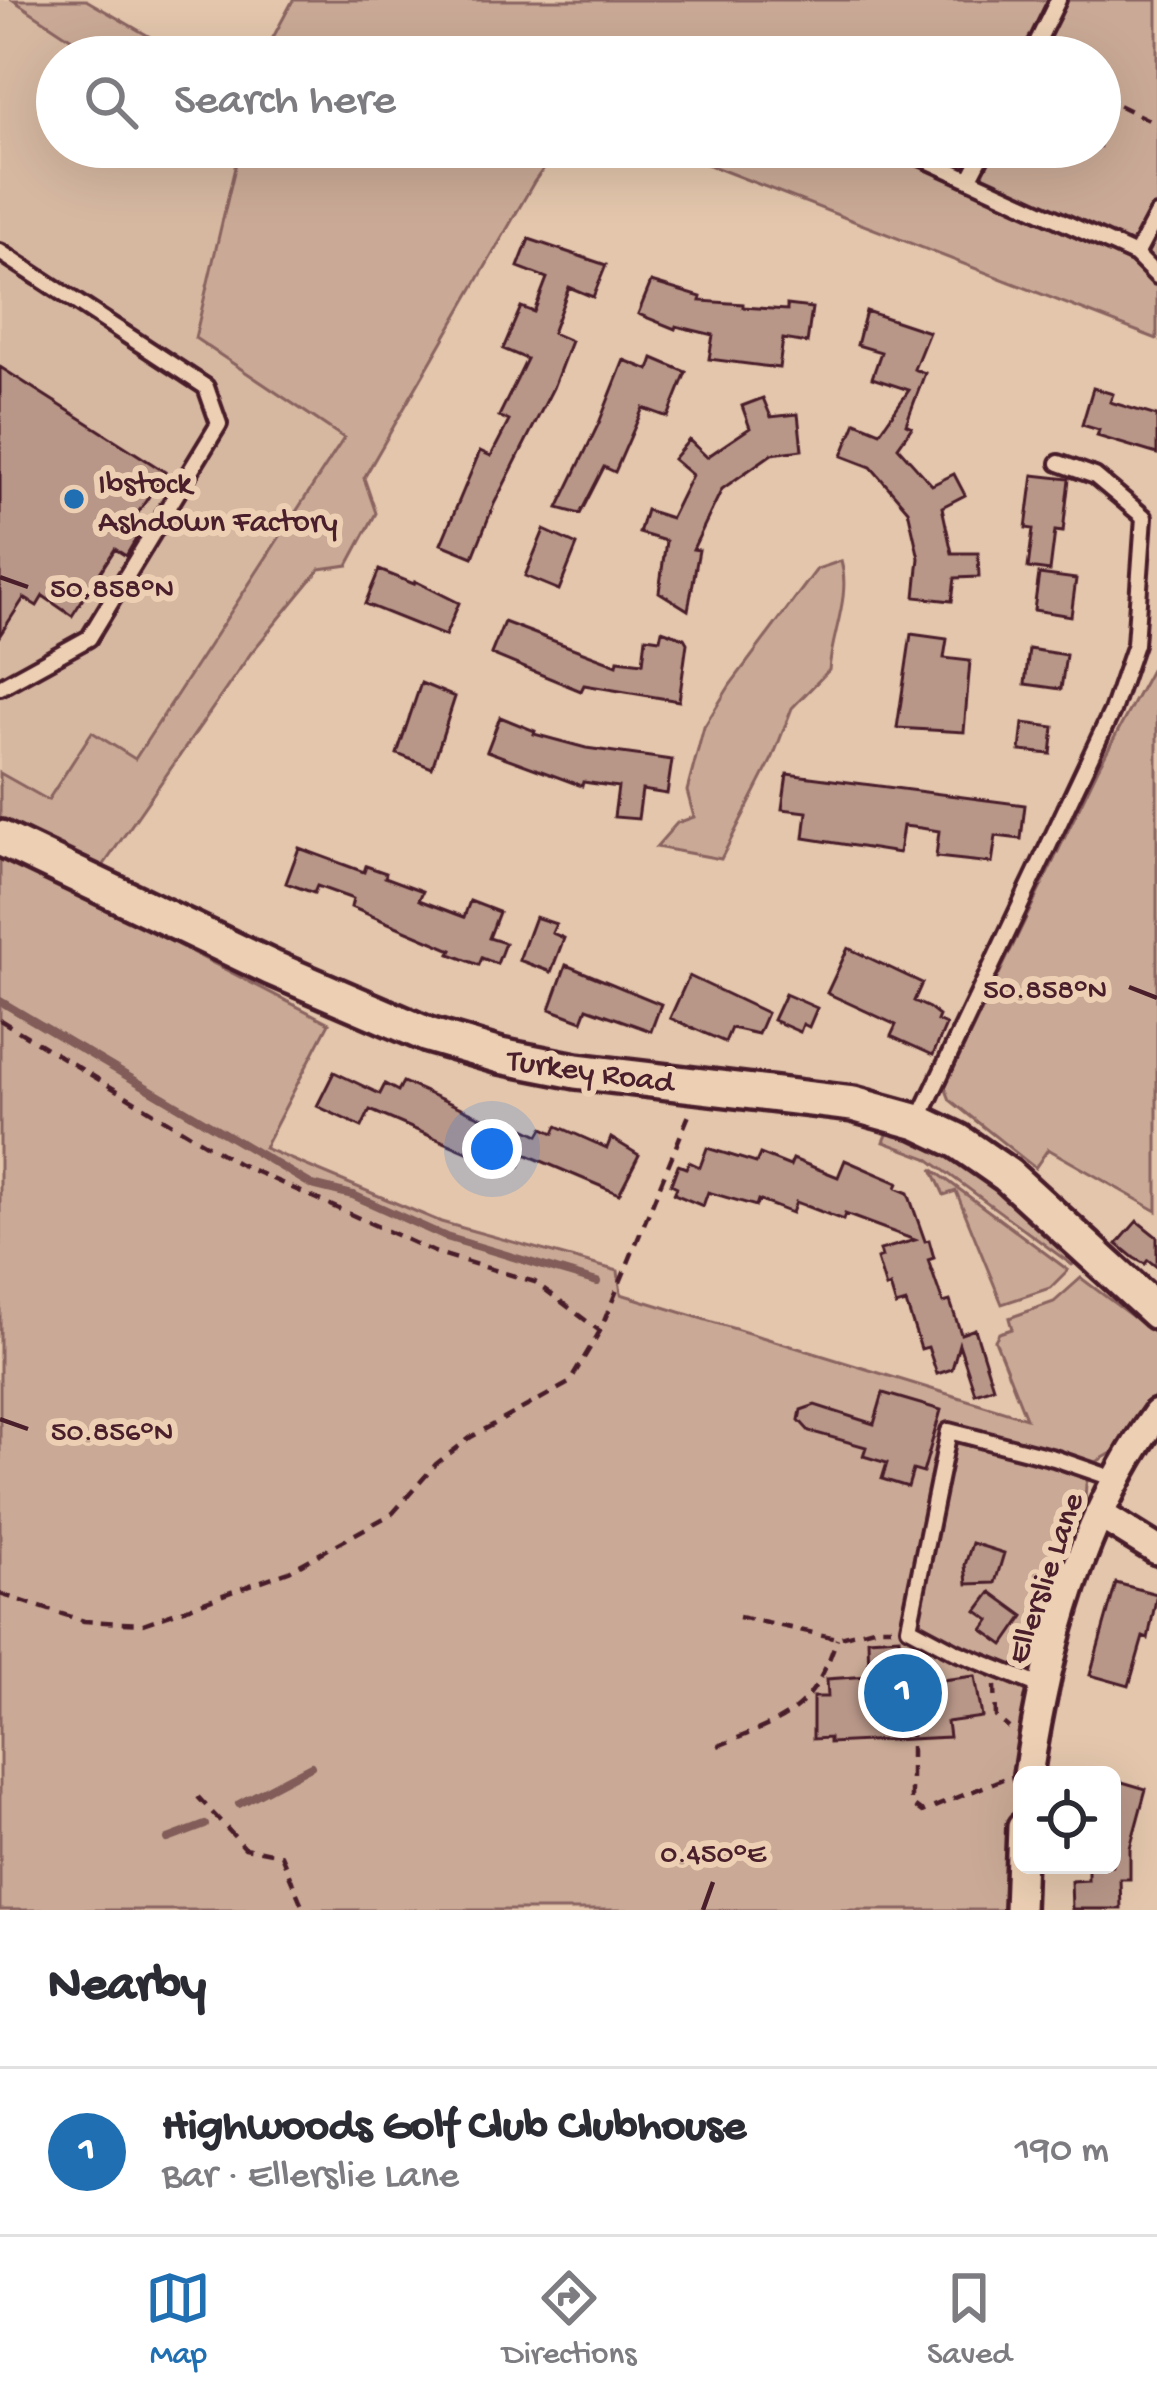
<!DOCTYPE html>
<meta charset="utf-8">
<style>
:root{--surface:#fff;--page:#f7f7f7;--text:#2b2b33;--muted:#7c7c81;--line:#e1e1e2;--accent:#1f6fb2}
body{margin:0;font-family:"Gochi Hand",sans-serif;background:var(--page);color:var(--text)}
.controls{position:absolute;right:36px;bottom:36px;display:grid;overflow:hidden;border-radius:18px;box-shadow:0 12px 48px #0002}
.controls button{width:108px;height:108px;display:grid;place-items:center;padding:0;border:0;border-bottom:3px solid var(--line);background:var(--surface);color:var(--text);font:60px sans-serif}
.you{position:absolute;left:492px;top:1149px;width:42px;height:42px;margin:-30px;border:9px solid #fff;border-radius:50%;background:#1a73e8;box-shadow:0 0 0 18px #1a73e833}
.badge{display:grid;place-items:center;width:78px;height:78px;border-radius:50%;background:var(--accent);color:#fff;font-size:39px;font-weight:700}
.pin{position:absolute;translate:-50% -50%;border:6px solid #fff;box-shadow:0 3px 12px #0006}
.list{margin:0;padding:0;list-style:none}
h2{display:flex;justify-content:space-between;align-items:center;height:156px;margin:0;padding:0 48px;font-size:51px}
h2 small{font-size:39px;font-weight:400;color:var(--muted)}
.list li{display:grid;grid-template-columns:78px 1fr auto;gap:36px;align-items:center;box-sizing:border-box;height:168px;padding:0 48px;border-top:3px solid var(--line)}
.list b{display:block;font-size:45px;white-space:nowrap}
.list p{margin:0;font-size:39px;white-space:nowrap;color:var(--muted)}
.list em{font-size:39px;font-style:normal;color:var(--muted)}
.icon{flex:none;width:66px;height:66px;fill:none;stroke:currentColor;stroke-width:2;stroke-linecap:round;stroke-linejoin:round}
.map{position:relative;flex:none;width:1157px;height:1910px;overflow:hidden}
.search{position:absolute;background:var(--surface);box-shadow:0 12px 48px #0002;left:36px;right:36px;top:36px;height:132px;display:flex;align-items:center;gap:30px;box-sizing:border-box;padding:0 42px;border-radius:66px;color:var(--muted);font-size:45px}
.sheet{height:324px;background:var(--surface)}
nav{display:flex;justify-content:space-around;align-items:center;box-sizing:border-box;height:168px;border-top:3px solid var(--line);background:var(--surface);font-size:33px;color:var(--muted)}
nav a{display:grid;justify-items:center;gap:6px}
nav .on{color:var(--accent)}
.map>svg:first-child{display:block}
.built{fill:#d6b8a1}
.green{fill:#caaa96;stroke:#8a6460;stroke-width:3}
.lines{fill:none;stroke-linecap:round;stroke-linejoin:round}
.stream{stroke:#815b59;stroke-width:8}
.building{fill:#b89788;stroke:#4a1f2b;stroke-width:3}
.service-casing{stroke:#4a1f2b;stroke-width:22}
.minor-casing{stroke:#4a1f2b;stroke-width:36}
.tertiary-casing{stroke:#4a1f2b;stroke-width:42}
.path{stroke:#4a1f2b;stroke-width:4.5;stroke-dasharray:12 9;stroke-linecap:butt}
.service{stroke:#edd0b4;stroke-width:14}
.minor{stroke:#edd0b4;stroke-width:27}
.tertiary{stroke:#edd0b4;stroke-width:33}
.ticks{fill:none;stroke:#4a1f2b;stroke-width:4.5}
.poi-dot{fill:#1f6fb2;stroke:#edd0b4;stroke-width:4.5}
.labels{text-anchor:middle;stroke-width:12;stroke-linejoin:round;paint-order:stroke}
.poi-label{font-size:33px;fill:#4a1f2b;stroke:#edd0b4;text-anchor:start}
.street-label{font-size:33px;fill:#4a1f2b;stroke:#edd0b4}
.ticks-label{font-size:30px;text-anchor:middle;fill:#4a1f2b;stroke:#edd0b4;stroke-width:12;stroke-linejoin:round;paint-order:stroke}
</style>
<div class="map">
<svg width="1157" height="1910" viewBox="0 0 1157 1910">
<rect width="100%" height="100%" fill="#e3c6ac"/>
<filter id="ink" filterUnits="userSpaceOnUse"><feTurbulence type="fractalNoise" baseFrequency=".00833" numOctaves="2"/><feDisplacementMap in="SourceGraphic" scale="24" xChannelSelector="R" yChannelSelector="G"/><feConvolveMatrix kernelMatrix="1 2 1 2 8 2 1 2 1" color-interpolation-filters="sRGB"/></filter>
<g filter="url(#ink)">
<path class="built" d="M0,0H13L99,57H57V147L239,150L195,338L345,438L135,759L48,800L0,773Z"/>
<path class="green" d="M13,0H86L185,57H99Z
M293,0H1157V339L663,147H1100V57H256L269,45Z
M235,147H559L534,182L364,478L376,513L348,565L320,569L251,653L103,866L62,853L0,822V773L48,800L92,732L135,759L344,438L195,338L239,150Z
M841,561C851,597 832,633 829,670L792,708L773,757L721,859L656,847L677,823L694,817L687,791L704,727L730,685L817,569Z
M1157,659V1211L1048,1149L1035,1168L950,1100L945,1087L1098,768Z
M0,853L329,1023L264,1148L441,1222L618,1271L621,1294L1026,1418L995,1340L999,1333L1012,1329L1009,1318L1054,1302L1081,1278L1157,1335V1398L1122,1447L1096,1462L1086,1484L1083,1535L1024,1701L1028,1709L1012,1835L1010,1910H0Z
M891,1125C969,1153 1016,1196 1075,1252L1076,1262L1072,1265L927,1158L884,1142Z
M932,1169L1068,1270L1050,1288L1002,1304L956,1191L944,1195Z"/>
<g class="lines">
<path class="stream" d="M0,1001L312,1185L353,1195L446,1237L597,1282
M239,1804L311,1766
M168,1839L205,1825"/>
</g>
<path class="building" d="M529,239L606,265L593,297L569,287L552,333L571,341L553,388L494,504L473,557L441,544L480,451L491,456L509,421L499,416L527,359L503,349L521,307L534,312L547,278L518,267Z
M651,282L701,297L700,301L743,304V307L787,310V305L812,308L807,343L783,339L779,368L709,359L713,335L676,326L675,329L638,314Z
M866,311L929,332L914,369L925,373L906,424L912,427L898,447L932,485L954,474L965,495L942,507L952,553H978L979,577L955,578L952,601L915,597L919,558L908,510L871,467L842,456L856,422L880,432L909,390L872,378L881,352L857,345Z
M653,358L686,372L668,417L643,408L615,472L604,467L580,514L558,508L599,423L624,360L649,370Z
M0,367L165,472L130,525L140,532L126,556L115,549L72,616L43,596L37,606L24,598L0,635Z
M1093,388L1113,394L1110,402L1157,416V454L1097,436L1099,430L1082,425Z
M763,398L771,417L798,414L802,450L772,454L722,489L693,549L699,550L688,610L659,592L666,541L639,533L646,510L671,518L692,475L673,459L689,440L707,457L729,442L750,428L742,406Z
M1033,475L1069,479L1063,532L1055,531L1050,571L1028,568L1033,529L1026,528Z
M544,530L577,545L559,590L525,576Z
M379,570L414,584L415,581L459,603L445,636L365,604Z
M1039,574L1076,579L1071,616L1034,610Z
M504,622L617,665L618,660L643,663L646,637L660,639L662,630L684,638L687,643L679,701L584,685L581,691L491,654Z
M911,634L947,639L944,658L970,661L964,732L897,728Z
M1029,649L1066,655L1061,689L1025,684Z
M421,683L455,697L432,768L397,754Z
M500,717L535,731L534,734L586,748L672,760L667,794L642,790L638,819L614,817L618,787L583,782L582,786L487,751Z
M1023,723L1054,727L1051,754L1020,751Z
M787,774L1025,805L1021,839L996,836L992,863L936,857L939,831L921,828L903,826L899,853L804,838L807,812L782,809Z
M299,848L364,872L366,866L386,873L385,877L423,891L419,900L464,917L470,901L499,912L489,938L505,943L497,964L482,958L479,965L450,954L452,950L351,907L353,899L317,886L314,893L286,883Z
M535,917L556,924L552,933L564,938L551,972L519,960Z
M848,948L922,983L914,1001L929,1008L939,1016L937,1021L946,1025L933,1055L891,1036L896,1025L827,993Z
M566,965L661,1004L651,1031L587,1008L582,1021L550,1009Z
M689,976L767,1013L758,1034L731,1028L725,1042L670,1018Z
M785,994L817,1008L809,1027L803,1024L800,1032L773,1020Z
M334,1072L380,1094L385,1084L398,1091L403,1082L488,1120L490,1117L500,1122L502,1117L539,1135L543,1128L554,1133L557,1126L607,1148L611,1138L639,1155L619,1194L525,1154L519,1167L491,1155L488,1161L370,1110L362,1127L317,1106Z
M707,1148L756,1163L760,1154L790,1166L793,1159L838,1177L845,1160L898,1183L896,1188L908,1193L925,1241L929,1240L934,1258L928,1260L943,1303L950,1301L961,1334L975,1329L993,1387L975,1393L959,1344L952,1369L937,1374L928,1347L921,1349L906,1303L896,1306L890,1286L886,1288L877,1259L882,1257L880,1250L915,1240L845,1214L843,1220L796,1202L792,1213L758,1200L756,1206L708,1192L703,1206L674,1194L677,1187L671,1184L678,1165L686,1168L689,1162L700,1167Z
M1137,1221L1157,1237V1267L1148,1260L1145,1264L1134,1258L1117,1244Z
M883,1393L941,1410L923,1473L913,1470L908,1487L882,1479L887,1463L863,1456L866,1447L809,1431L799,1420L801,1410L815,1405L874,1424Z
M972,1543L1004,1553L995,1583L967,1584L965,1565Z
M1116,1583L1157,1594L1148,1639L1143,1637L1129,1686L1090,1675Z
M991,1592L1024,1616L1004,1645L983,1630L990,1620L977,1611Z
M899,1637L901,1685L975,1676L982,1717L947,1722L949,1737L829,1743V1738L813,1739V1697H828L827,1679L869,1676L868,1639Z
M1112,1779L1146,1789L1130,1848V1879H1120L1121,1909H1072L1071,1881L1088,1880V1865H1112Z"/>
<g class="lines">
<defs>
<path id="service" d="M1030,57L1058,0
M918,156L1136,255
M970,178L986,147
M1157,215L1136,255L1157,276
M0,252L206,387L219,424L89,638L0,687
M918,1122L1112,711L1135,644L1144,517L1095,476L1059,463
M1043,1687L956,1652L909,1627L949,1431L1054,1458L1115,1479"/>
<path id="minor" d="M1099,1514L1157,1550
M1028,1775C1047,1648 1081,1520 1157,1414
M1019,1910L1022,1827"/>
<path id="tertiary" d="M0,838L272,968L428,1035L500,1056L576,1071L853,1104L918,1122L958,1141L1007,1175L1157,1312"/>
</defs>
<use href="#service" class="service-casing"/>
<use href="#minor" class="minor-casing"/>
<use href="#tertiary" class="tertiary-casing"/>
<path class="path" d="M1100,96L1157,124
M0,1020L237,1163L434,1252L535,1282L600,1331
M0,1594L84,1621L143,1624L289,1571L393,1513L436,1464L471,1437L569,1383L600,1331L691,1110
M739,1617L837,1638L877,1627H891
M995,1685L996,1717L1009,1728
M911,1725V1804L922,1812L1005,1778
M718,1746C787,1718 812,1713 837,1638
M198,1797L245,1848L281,1855L304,1910"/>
<use href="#service" class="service"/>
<use href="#minor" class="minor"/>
<use href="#tertiary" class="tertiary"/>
</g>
</g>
<path class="ticks" d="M0,577L28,587M1129,987L1157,998M0,1419L28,1429M703,1910L713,1882"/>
<circle class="poi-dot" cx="74" cy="499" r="12"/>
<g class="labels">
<g class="poi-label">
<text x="98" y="492">Ibstock<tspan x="98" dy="38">Ashdown Factory</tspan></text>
</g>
<g class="street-label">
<text transform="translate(591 1068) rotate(8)" y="12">Turkey Road</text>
<text transform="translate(1042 1577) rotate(-71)" y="12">Ellerslie Lane</text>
</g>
</g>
<g class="ticks-label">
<text x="112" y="597">50.858°N</text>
<text x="1045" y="998">50.858°N</text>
<text x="112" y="1440">50.856°N</text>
<text x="713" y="1862">0.450°E</text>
</g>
</svg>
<div class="controls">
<button><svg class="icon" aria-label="locate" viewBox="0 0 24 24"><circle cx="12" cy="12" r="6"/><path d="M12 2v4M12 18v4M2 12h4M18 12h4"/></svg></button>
</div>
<div class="you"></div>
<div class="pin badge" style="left:903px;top:1693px">1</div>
<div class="search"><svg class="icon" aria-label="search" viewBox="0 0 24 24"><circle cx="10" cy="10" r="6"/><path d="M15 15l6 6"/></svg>Search here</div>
</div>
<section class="sheet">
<h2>Nearby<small></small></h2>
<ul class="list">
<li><span class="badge">1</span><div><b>Highwoods Golf Club Clubhouse</b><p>Bar · Ellerslie Lane</p></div><em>190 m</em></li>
</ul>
</section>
<nav>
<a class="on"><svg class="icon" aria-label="map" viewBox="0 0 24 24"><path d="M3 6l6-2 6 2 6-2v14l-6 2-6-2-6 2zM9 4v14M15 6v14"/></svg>Map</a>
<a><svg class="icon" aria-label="directions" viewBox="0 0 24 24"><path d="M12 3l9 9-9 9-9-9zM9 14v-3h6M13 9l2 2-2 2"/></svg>Directions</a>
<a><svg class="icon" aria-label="saved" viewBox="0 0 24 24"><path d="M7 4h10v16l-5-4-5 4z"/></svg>Saved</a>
</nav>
